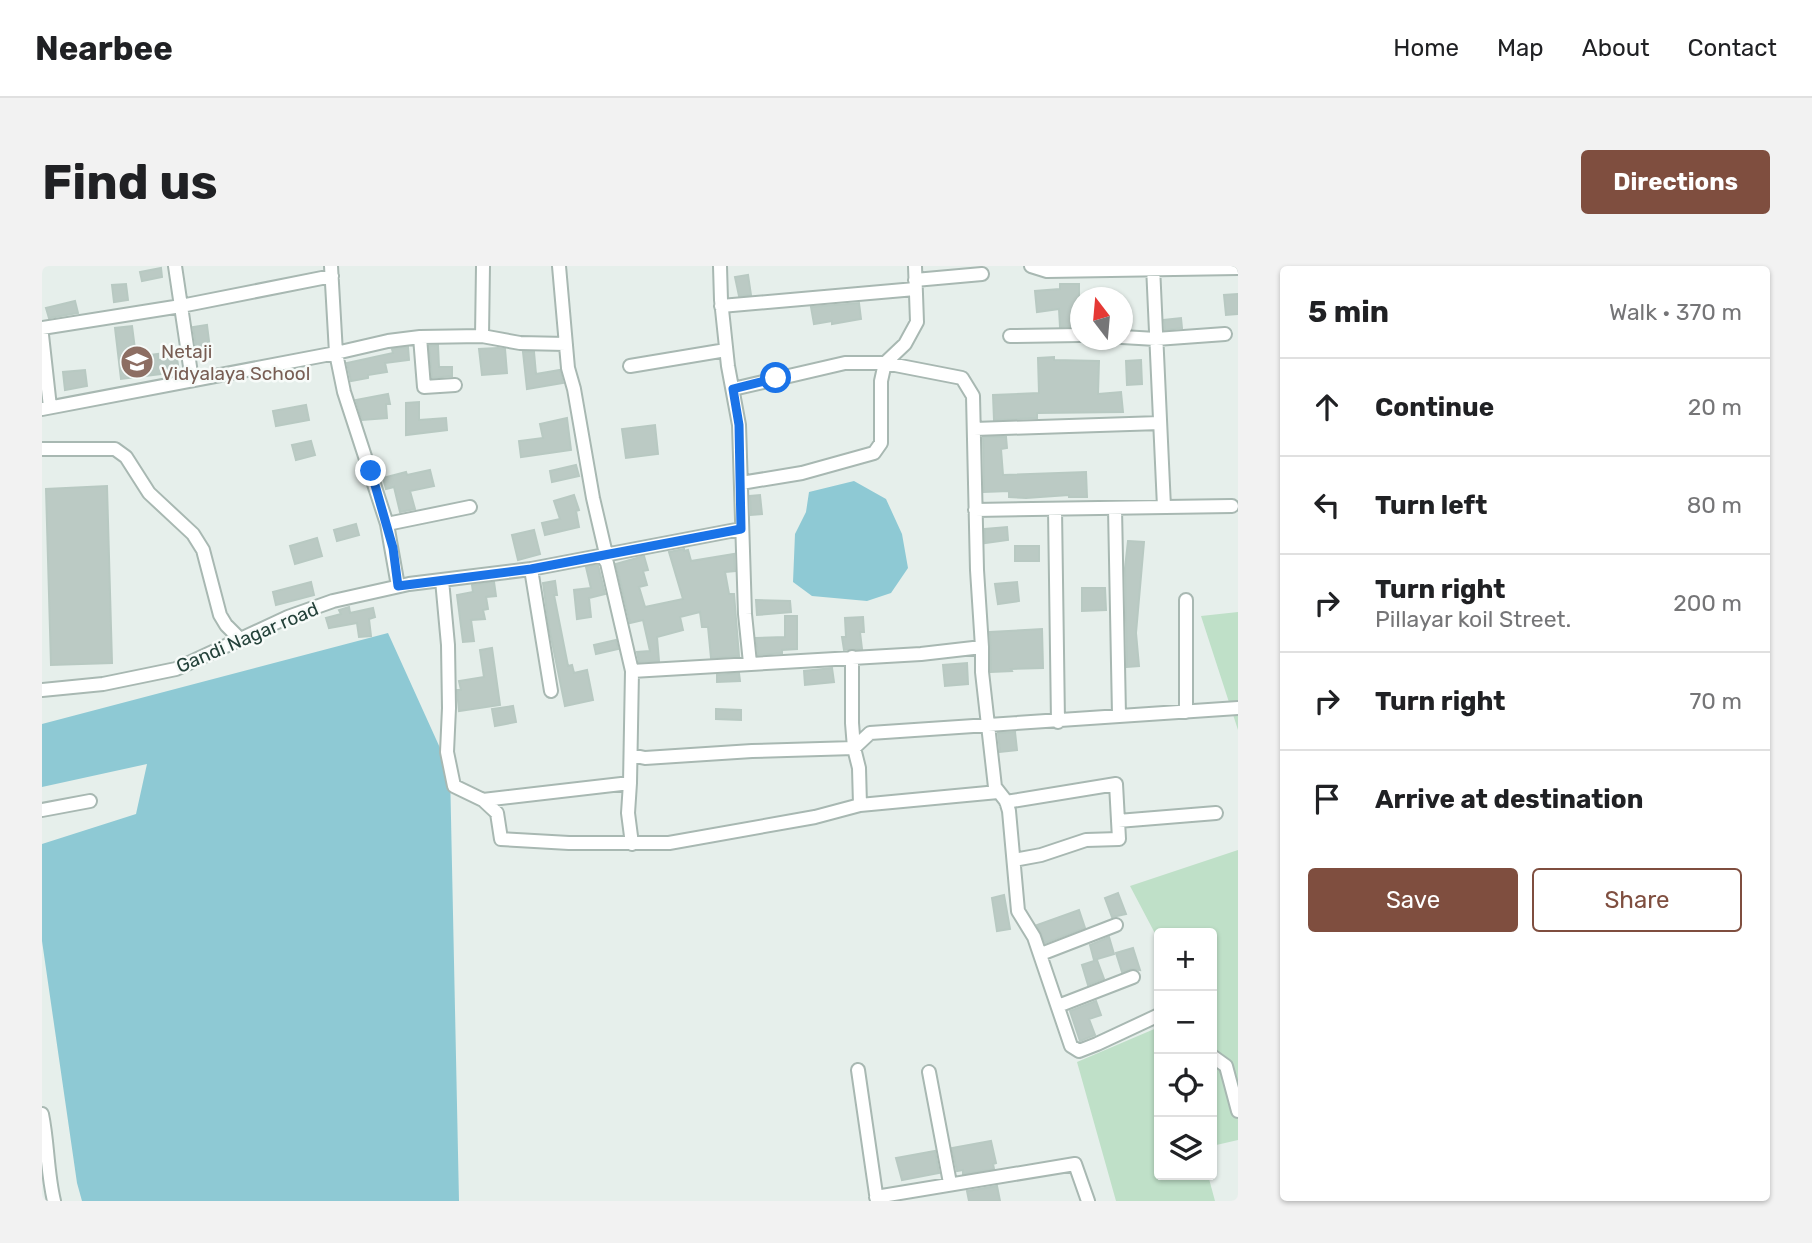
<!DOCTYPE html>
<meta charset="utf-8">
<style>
:root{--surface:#fff;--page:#f2f2f2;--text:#202124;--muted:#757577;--line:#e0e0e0;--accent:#7f4e3f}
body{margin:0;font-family:Rubik,sans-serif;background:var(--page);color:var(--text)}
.controls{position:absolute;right:21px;bottom:21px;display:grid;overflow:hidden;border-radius:7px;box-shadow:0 2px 5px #0004}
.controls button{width:63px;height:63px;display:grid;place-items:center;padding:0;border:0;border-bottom:2px solid var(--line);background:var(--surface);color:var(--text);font:35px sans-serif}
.compass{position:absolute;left:1028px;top:21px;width:63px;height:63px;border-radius:50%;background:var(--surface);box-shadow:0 2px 5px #0004;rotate:344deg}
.stop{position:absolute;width:21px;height:21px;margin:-16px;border:5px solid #1a73e8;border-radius:50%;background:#fff}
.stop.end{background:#1a73e8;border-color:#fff;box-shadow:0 2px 7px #0008}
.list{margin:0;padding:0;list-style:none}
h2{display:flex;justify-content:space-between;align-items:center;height:91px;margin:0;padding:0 28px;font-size:30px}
h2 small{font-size:23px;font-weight:400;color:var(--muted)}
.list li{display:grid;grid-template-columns:46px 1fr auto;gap:21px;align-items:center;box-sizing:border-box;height:98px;padding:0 28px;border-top:2px solid var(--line)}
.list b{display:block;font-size:26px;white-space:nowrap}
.list p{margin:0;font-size:23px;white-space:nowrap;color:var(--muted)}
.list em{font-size:23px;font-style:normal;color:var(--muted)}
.actions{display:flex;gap:14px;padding:21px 28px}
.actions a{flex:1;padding:16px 0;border:2px solid var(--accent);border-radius:7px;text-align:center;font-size:24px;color:var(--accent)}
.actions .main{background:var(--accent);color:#fff}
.icon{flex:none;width:38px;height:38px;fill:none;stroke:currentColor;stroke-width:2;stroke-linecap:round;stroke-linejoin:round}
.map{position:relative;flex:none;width:1196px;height:935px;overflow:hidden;border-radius:7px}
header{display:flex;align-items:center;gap:42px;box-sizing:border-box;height:98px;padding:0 35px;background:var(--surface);border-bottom:2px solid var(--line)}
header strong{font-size:33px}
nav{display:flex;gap:38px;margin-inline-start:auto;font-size:24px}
.intro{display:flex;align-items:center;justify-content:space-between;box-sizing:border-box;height:168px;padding:0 42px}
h1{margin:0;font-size:49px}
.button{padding:18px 32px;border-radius:7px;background:var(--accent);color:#fff;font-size:24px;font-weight:700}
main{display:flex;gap:42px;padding:0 42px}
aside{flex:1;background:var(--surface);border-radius:7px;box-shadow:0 2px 5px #0004}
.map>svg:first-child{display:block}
.green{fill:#bfe0c8}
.water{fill:#8ec9d4}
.building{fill:#bbcac4;stroke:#b8c9c2;stroke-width:2}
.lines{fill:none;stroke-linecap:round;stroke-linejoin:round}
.minor-casing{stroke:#a8b8b2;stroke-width:16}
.minor{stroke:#fff;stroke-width:12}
.route{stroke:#1a73e8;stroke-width:9}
.labels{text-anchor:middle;stroke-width:5;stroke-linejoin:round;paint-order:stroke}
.education-label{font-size:19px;fill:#785e54;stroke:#f7fbf9;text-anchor:start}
.street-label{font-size:19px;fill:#24423a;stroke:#f7fbf9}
</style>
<header>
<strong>Nearbee</strong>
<nav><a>Home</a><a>Map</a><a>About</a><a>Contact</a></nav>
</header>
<div class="intro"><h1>Find us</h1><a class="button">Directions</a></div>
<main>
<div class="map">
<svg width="1196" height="935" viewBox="0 0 1196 935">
<rect width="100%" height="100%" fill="#e6efeb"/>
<path class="green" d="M1196,346V464L1159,350Z
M1196,584V874L1170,880V667H1117V675L1088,620Z
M1117,761V909H1166L1173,935H1074L1035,796Z"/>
<path class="water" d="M812,215L844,233L860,268L866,302L849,327L825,335L770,330L751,316L753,268L764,246L767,226Z
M346,367L408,504L417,935H40L35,917L0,675V578L94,548L105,498L0,521V458Z"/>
<path class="building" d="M119,2L120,11L100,15L98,6Z
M706,9L709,29L697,30L693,11Z
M84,18L86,34L72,36L70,19Z
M1018,18H1037V39L1033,40L1034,60L1018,61L1017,43L995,46L993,25L1018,23Z
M1196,28V48L1184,49L1182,29Z
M33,35L36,47L7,52L4,42Z
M817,37L819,53L790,58V55L772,58L769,41Z
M1139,52L1140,62L1123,64L1122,54Z
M165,59L169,91L156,93L151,61Z
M90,60L94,91L116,88V94L135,92L137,106L79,113L73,62Z
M396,79L397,101H410V110L390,112L387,80Z
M366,81L367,94L343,97L345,106L326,109V112L309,115L305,97L351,87L350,83Z
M456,82L463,83L465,107L440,109L437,83Z
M481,86H492L494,108L518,104L521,117L485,123Z
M1012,91V94L1057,95L1056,128L1079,126L1081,146L995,147V152L952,154L951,129L997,127L996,92Z
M1099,94L1100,118L1085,119L1084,95Z
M43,104L45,120L23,124L21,106Z
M346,128L348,138H344L345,152L320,154L314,134Z
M377,136V154L404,152L405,164L364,169V137Z
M264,139L267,154L234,160L231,145Z
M525,152L529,184L479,191L477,175L501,172L498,158Z
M613,159L616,188L584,192L580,163Z
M941,171H964L965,182L959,183L961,209L1044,206L1045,231H1027V229L984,232L967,231V225L942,226Z
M269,175L273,189L254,194L250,179Z
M534,199L537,210L510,216L508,205Z
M388,204L392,220L368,225L373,243L358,246L352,221L344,223L341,212L364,206L365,209Z
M65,220L70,397L9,399L4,223Z
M532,229L537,244L534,245L537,261L503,269L500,257L518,253L512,235Z
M718,229L720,248L709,249L708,230Z
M314,258L317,269L295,275L292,264Z
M965,261L966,274L943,277V263Z
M492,264L498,288L476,294L470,269Z
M275,272L280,290L253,298L248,280Z
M1086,275L1102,276L1094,367L1097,400L1085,401L1083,302Z
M973,280H997V295H973Z
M642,283V285L646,284L649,295L692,288L693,305L683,306L687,328H692L697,390L669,392L666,361H660L658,346L638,351L641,364L615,371L617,395L597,396L595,386L608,385L601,354L588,357L574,298L602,290L606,304L601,305L605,319L597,321L603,341L641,333L627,286Z
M556,299L563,328L547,332L549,351L535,353L532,324L549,322L544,301Z
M513,315L515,329H512L526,400L530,399L532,407L545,404L551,434L523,440L507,361L501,317Z
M269,316L272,329L234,339L231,326Z
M452,316L454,330L444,331L446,343L441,344L443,353L429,354L432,375L421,376L415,329L431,326L430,319Z
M975,316L977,335L956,338L953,318Z
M1040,322H1063L1064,344L1040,345Z
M714,334L748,335L749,346L715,349Z
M307,341L308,347L331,342L333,351L327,353L329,370L317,371L315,357L287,362L284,352L299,348L297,344Z
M743,350H755V383L740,384V387L716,389L714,372L743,371Z
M821,351L822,366H818L820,383L802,384L800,371H804L803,352Z
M1000,363L1001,402L969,403L970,405L949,406L948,366Z
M574,374L576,383L554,388L552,379Z
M450,382L458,439L417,445L415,424H419L417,415L442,411L438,384Z
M925,397L926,418L903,420L901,399Z
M790,402L792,416L763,419L762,405Z
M697,407L698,415L675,416V409Z
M471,440L474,456L453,460L450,443Z
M674,443L699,444V454L674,453Z
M973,466L975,484L958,486L956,467Z
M1076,627L1084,648L1070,651L1063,632Z
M962,629L968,663L955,665L950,632Z
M1037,644L1043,662L1003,677L995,659Z
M1067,671L1072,688L1052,694L1048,679Z
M1091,682L1098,704L1089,703L1080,706L1074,687Z
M1055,694L1062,713L1046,719L1040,699Z
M1054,735L1059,749L1047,753L1053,769L1038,775L1028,745Z
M949,875L954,897L951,898L952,903L921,908V904L915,905L910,882Z
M893,885L897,907L860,914L854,892Z
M955,920L958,935H927L925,925Z"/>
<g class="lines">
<defs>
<path id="minor" d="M133,0L150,114
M517,0L526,102L532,123L551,232L564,288
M678,0L679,34L686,100L697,159L703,348L708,397
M989,0L1005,5L1196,2
M1111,0L1122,241
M873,14L940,8
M679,40L873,23
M0,62L139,40L290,10
M0,69L8,141
M440,70L441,0
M968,70L1038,69
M378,71L382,121L413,119
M1080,71L1114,73L1183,68
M588,100L684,84
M691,123L803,97H843L920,112L931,130L935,304L940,381
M0,143L294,87L289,0
M932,163L1118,157
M0,183H73L84,191L107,227L151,268L161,284L178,349L184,359L199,374
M699,217L760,207L832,187L839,177V115L843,97L863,78L875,56L873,0
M1073,242L1077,449
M1013,243L1016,456
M933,244L1190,240
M345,258L428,241
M560,289L565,297L590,405L588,517
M489,303L509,425
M400,314L406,379L407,442L405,486L412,520L441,534L588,517L586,547L590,578
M356,320L345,258L302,126L294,87L346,75L378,71L440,70L478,77L524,78
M810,391V457L812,482L817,502L818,539L956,526
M590,405L879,388L940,381V406L953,521L964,535L967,545L976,645L992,671L1029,780L1037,785L1055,778L1117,749
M0,424L61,418L134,403L246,351L291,335L367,318L489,303L699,263
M1144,446V334
M589,489L603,492L710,485L812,482L828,467L1196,442
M441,534L455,547L459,573L527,577H627L773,551L818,539
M964,536L1074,518L1077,573L1044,574L999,589L972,594
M0,544L48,535
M1076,555L1174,547
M999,688L1074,659
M1016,740L1091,711
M1170,790L1184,800L1196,845
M816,804L835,935
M887,806L908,917
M0,848C6,877 5,906 12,935
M834,931L1033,898L1046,935"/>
</defs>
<use href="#minor" class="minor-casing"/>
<use href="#minor" class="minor"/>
</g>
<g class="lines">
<path class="route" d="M329,205L351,282L356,320L489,303L699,263L697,159L691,123L734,112"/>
</g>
<defs>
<symbol id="school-disc" viewBox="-11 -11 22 22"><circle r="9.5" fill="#8d6e63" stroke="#f7fbf9"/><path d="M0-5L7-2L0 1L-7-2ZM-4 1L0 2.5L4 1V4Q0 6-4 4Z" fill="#fff"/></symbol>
</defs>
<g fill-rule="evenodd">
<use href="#school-disc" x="76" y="77" width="38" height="38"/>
</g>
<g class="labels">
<g class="education-label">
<text x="119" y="92">Netaji<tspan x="119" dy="22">Vidyalaya School</tspan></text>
</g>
<g class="street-label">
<text transform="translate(205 371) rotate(-23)" y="7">Gandi Nagar road</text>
</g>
</g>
</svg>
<div class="controls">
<button>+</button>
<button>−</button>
<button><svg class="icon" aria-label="locate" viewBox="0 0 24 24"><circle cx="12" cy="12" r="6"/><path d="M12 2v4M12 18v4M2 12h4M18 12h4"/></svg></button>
<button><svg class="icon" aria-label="layers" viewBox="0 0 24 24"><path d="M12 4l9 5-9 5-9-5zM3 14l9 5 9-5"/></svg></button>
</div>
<svg class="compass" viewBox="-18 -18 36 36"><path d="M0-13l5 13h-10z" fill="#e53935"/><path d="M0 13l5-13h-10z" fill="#757577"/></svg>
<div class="stop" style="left:734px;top:112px"></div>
<div class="stop end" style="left:329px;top:205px"></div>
</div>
<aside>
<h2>5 min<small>Walk · 370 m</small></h2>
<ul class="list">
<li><svg class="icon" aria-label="ahead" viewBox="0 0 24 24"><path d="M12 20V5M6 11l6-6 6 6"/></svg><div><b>Continue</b></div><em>20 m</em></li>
<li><svg class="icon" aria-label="left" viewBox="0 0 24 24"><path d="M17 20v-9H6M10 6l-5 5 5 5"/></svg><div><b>Turn left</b></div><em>80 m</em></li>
<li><svg class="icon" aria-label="right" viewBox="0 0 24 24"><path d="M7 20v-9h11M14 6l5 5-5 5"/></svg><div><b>Turn right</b><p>Pillayar koil Street.</p></div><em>200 m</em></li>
<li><svg class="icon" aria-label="right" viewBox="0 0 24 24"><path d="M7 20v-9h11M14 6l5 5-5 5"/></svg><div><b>Turn right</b></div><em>70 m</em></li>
<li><svg class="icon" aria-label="arrive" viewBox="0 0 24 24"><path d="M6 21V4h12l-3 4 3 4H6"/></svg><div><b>Arrive at destination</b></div></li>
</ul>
<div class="actions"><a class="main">Save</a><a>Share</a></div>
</aside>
</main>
